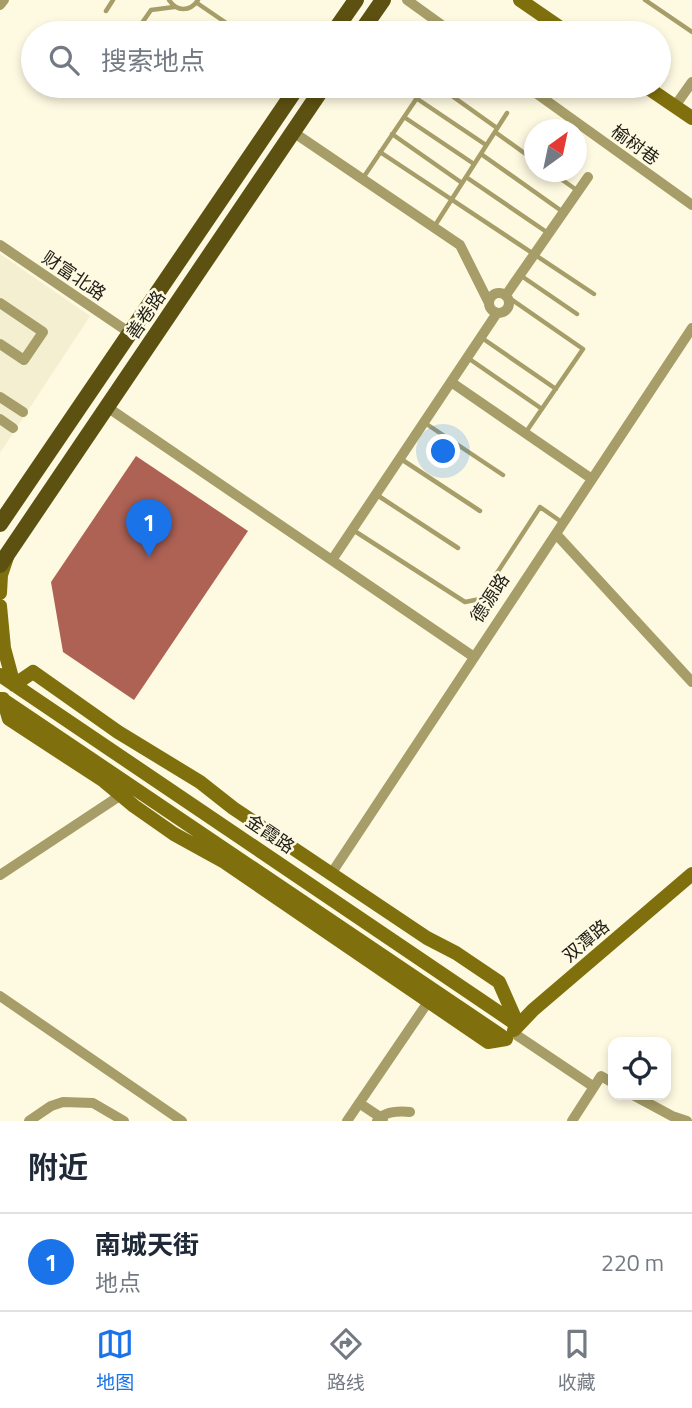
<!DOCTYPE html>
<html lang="zh">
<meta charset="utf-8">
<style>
:root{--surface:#fff;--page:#f2f2f3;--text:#1f2937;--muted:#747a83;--line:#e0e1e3;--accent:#1a73e8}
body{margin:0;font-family:"Titillium Web","Noto Sans SC",sans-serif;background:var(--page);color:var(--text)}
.controls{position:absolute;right:21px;bottom:21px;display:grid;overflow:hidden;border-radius:14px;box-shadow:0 4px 10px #0003}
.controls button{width:63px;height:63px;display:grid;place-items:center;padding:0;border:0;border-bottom:2px solid var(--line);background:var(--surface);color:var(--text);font:35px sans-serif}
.compass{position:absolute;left:524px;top:119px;width:63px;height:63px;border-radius:50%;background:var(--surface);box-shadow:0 4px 10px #0003;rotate:33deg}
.you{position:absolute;left:444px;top:452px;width:24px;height:24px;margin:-18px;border:5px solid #fff;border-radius:50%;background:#1a73e8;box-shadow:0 0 0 10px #1a73e833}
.badge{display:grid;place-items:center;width:46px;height:46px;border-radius:50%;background:var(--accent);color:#fff;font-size:23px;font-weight:700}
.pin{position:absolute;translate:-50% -58px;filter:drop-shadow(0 2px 4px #0008)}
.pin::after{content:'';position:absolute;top:37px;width:24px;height:21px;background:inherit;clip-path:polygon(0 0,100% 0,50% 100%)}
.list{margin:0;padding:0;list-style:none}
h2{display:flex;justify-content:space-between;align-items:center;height:91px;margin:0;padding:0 28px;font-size:30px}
h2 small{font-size:23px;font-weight:400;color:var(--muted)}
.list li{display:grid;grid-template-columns:46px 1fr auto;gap:21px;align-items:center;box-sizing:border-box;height:98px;padding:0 28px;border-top:2px solid var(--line)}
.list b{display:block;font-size:26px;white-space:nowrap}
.list p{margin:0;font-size:23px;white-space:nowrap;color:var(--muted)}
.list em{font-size:23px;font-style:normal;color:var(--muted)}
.icon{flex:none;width:38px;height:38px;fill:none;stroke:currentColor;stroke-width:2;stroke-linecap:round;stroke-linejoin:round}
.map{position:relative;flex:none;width:692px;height:1121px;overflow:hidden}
.search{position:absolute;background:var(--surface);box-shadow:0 4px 10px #0003;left:21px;right:21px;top:21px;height:77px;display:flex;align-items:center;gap:18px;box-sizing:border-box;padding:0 24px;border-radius:38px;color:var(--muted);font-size:26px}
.sheet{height:189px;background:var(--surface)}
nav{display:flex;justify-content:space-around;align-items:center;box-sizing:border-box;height:98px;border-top:2px solid var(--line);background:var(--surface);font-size:19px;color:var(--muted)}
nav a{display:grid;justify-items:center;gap:4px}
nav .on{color:var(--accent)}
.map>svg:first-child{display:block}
.built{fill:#f4efd0}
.building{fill:#ad6254}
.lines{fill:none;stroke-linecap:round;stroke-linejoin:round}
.lane{stroke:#a69d68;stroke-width:4.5}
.street{stroke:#a69d68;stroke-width:10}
.secondary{stroke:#7f700d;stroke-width:14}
.primary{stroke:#5c5111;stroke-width:16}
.labels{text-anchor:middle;stroke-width:5;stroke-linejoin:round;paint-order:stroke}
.street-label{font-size:18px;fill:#1f1d15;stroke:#fefae2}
</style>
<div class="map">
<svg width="692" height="1121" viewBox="0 0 692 1121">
<rect width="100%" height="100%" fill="#fefae2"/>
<path class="built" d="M0,254L90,316L0,453Z"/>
<path class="building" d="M136,456L248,531L134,700L63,652L51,582Z"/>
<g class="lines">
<path class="lane" d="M169,0C177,12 190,12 198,0
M645,0L692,32
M197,3L241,33
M106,11L113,0
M135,33L151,10L174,7
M438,86L497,128
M416,98L486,145
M404,117L474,164
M495,132L534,160
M392,134L462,183
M380,152L594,294
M481,154L563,212
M551,172L578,191
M466,177L548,233
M363,178L425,86
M434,227L507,113
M520,275L577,314
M508,297L583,349L526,432
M482,338L556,389
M468,358L542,409
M425,423L503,475
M401,459L480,511
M377,495L458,548
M353,530L465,602L480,599L540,507L563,523"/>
<path class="street" d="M407,0L453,33
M0,5L4,0
M526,86L692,205
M675,106L692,82
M293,132L460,245L489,303
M0,245L130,333
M489 303a10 10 0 1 1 20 0a10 10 0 1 1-20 0Z
M506,295L588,177
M0,303L43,332L24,360L0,344
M451,382L592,479
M0,397L23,412
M107,407L474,657
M0,419L13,428
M556,534L692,682
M332,560L497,313
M331,874L692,328
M0,875L121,795
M0,996L182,1121
M512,1032L594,1087
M633,1095L672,1116L687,1121
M359,1103L383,1119
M29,1121L51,1106L63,1102L93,1103L124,1121
M347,1121L428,1002
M377,1121C384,1111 399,1111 410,1112
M572,1121L601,1076L613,1083"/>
<path class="secondary" d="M520,0L568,33
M645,86L692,118
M0,593L1,575L8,554
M0,606L4,648L14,685L33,672L118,732L200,782L233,808L427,938L456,953L499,982L518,1025
M0,675L516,1024
M0,699H3L9,719L104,781L134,806L174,834L223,861L488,1042L506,1039
M2,699L506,1039
M514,1030L533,1010L692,874"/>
<path class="primary" d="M333,33L356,0
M360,33L383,0
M0,524L298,86
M0,565L324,86"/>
</g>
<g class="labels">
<g class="street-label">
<text transform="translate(635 145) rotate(36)" y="6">榆树巷</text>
<text transform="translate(74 276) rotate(34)" y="6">财富北路</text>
<text transform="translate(146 315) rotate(-56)" y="6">善卷路</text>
<text transform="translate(490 598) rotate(-57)" y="6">德源路</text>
<text transform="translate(270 834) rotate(34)" y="6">金霞路</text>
<text transform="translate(586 941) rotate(-40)" y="6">双潭路</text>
</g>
</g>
</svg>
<div class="controls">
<button><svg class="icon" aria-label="locate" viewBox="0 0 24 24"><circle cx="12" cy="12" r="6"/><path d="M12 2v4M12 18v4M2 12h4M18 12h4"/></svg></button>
</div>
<svg class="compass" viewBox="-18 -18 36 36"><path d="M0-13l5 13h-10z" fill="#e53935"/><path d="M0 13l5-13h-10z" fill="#747a83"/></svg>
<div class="you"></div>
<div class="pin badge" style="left:149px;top:557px">1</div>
<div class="search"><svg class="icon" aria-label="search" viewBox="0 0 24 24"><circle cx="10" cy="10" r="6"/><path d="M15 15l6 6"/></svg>搜索地点</div>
</div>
<section class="sheet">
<h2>附近<small></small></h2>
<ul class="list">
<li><span class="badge">1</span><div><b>南城天街</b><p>地点</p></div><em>220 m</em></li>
</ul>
</section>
<nav>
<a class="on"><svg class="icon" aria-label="map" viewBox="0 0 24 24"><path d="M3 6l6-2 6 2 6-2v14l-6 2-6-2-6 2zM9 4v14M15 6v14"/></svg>地图</a>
<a><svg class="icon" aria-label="directions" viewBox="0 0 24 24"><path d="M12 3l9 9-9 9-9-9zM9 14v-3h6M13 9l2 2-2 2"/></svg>路线</a>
<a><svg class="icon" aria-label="saved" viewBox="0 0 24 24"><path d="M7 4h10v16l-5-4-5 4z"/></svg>收藏</a>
</nav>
